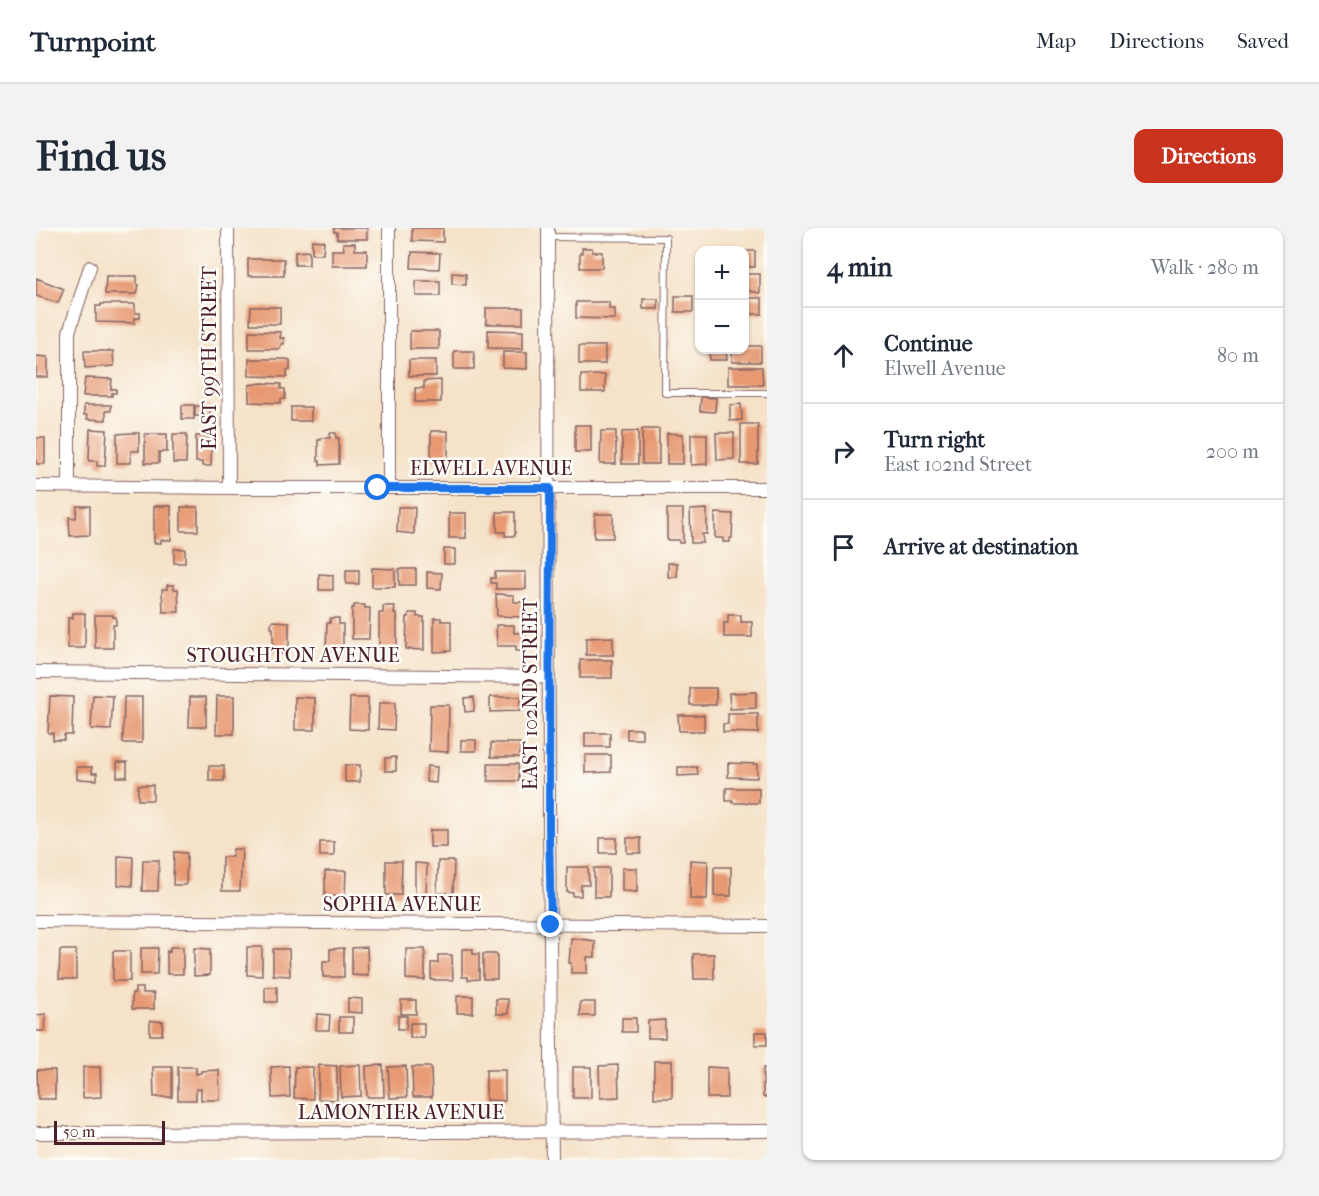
<!DOCTYPE html>
<meta charset="utf-8">
<style>
:root{--surface:#fff;--page:#f2f2f3;--text:#1f2937;--muted:#747a83;--line:#e0e1e3;--accent:#c8321e}
body{margin:0;font-family:"IM FELL French Canon",serif;background:var(--page);color:var(--text)}
.controls{position:absolute;right:18px;top:18px;display:grid;overflow:hidden;border-radius:12px;box-shadow:0 2px 4px #0004}
.controls button{width:54px;height:54px;display:grid;place-items:center;padding:0;border:0;border-bottom:2px solid var(--line);background:var(--surface);color:var(--text);font:30px sans-serif}
.scale{position:absolute;left:18px;bottom:15px;width:111px;box-sizing:border-box;padding-left:6px;border:3px solid #4a1f2b;border-top:0;font-size:16px;line-height:21px;white-space:nowrap;color:#4a1f2b;-webkit-text-stroke:4px #fdfcf7;paint-order:stroke}
.stop{position:absolute;width:18px;height:18px;margin:-14px;border:4px solid #1a73e8;border-radius:50%;background:#fff}
.stop.end{background:#1a73e8;border-color:#fff;box-shadow:0 2px 6px #0008}
.list{margin:0;padding:0;list-style:none}
h2{display:flex;justify-content:space-between;align-items:center;height:78px;margin:0;padding:0 24px;font-size:26px}
h2 small{font-size:20px;font-weight:400;color:var(--muted)}
.list li{display:grid;grid-template-columns:39px 1fr auto;gap:18px;align-items:center;box-sizing:border-box;height:96px;padding:0 24px;border-top:2px solid var(--line)}
.list b{display:block;font-size:22px;white-space:nowrap}
.list p{margin:0;font-size:20px;white-space:nowrap;color:var(--muted)}
.list em{font-size:20px;font-style:normal;color:var(--muted)}
.icon{flex:none;width:33px;height:33px;fill:none;stroke:currentColor;stroke-width:2;stroke-linecap:round;stroke-linejoin:round}
.map{position:relative;flex:none;width:731px;height:932px;overflow:hidden;border-radius:12px}
header{display:flex;align-items:center;gap:36px;box-sizing:border-box;height:84px;padding:0 30px;background:var(--surface);border-bottom:2px solid var(--line)}
header strong{font-size:28px}
nav{display:flex;gap:33px;margin-inline-start:auto;font-size:21px}
.intro{display:flex;align-items:center;justify-content:space-between;box-sizing:border-box;height:144px;padding:0 36px}
h1{margin:0;font-size:42px}
.button{padding:15px 27px;border-radius:12px;background:var(--accent);color:#fff;font-size:21px;font-weight:700}
main{display:flex;gap:36px;padding:0 36px}
aside{flex:1;background:var(--surface);border-radius:12px;box-shadow:0 2px 4px #0004}
.map>svg:first-child{display:block}
.building{fill:#e79972}
.lines{fill:none;stroke-linecap:round;stroke-linejoin:round}
.lane-casing{stroke:#866362;stroke-width:8}
.street-casing{stroke:#866362;stroke-width:14}
.lane{stroke:#fff;stroke-width:6}
.street{stroke:#fff;stroke-width:12}
.route{stroke:#1a73e8;stroke-width:8}
.labels{text-anchor:middle;stroke-width:5;stroke-linejoin:round;paint-order:stroke}
.street-label{font-size:20px;fill:#4a1f2b;stroke:#fdfcf7}
</style>
<header>
<strong>Turnpoint</strong>
<nav><a>Map</a><a>Directions</a><a>Saved</a></nav>
</header>
<div class="intro"><h1>Find us</h1><a class="button">Directions</a></div>
<main>
<div class="map">
<svg width="731" height="932" viewBox="0 0 731 932">
<rect width="100%" height="100%" fill="#fdfcf7"/>
<filter id="ink" filterUnits="userSpaceOnUse"><feTurbulence type="fractalNoise" baseFrequency=".0167" numOctaves="2"/><feDisplacementMap in="SourceGraphic" scale="12" xChannelSelector="R" yChannelSelector="G"/><feConvolveMatrix kernelMatrix="1 2 1 2 8 2 1 2 1" color-interpolation-filters="sRGB"/></filter>
<filter id="wash" filterUnits="userSpaceOnUse"><feTurbulence type="fractalNoise" baseFrequency=".008" numOctaves="4" result="noise"/><feDisplacementMap in="SourceGraphic" scale="24" xChannelSelector="R" yChannelSelector="G"/><feGaussianBlur stdDeviation="1.35" result="paint"/><feColorMatrix in="noise" values="0 0 0 0 0 0 0 0 0 0 0 0 0 0 0 0 0 1.4 0 .05"/><feComposite in="paint" operator="in"/></filter>
<g filter="url(#wash)">
<rect width="100%" height="100%" fill="#f5e2c8"/>
<g id="blocks">
<path class="building" d="M298,0H331V11H301V4H298Z
M376,0H407V14L376,13Z
M276,12L288,13L287,26H276Z
M307,15H319V22H331V38H296V22H308Z
M546,20H556V24H566V40H544V25H546Z
M273,23V37H259V24Z
M708,23H719V39H708Z
M376,24L404,25L403,41L375,40Z
M212,31H248V48H212Z
M416,45L430,46V57L416,56Z
M708,46H724V65L708,62Z
M70,48H101V57H103L101,66H69Z
M0,50L28,61L22,75L0,68Z
M380,53H404V68H380Z
M639,68H657V84H639Z
M708,70H726V86H708Z
M607,71H622V81H607Z
M540,74H573V81H579V91L540,90Z
M65,76H99V85H104V90H99V95L60,94V78H65Z
M215,79H244V96H214Z
M450,80H487V96H450Z
M452,102L487,103V121L452,120Z
M213,103L245,104L244,110H248V116H245L244,121H213Z
M374,103H403V121H374Z
M543,118H569V136H543Z
M708,118H725V134H696V122H708Z
M673,122H690L691,132H674Z
M48,123H77L78,138L49,140Z
M418,123H438V141H418Z
M467,124H491V141L467,140Z
M0,128L12,129V149H0Z
M213,131H251L254,132V142H251V149L213,148Z
M373,132H400V148H373Z
M692,139H726L727,157H692Z
M545,147H569V164H545Z
M49,150L76,151L75,161H80V165H76V168H47Z
M405,152V174H379V160H388V153Z
M226,155L245,156V161H249V171H245V175L213,174V157Z
M665,169L680,170L679,184L664,183Z
M705,176L706,192L694,193V177Z
M48,177H75V183H70V192L51,191L52,187H48Z
M146,177H158V191H146Z
M159,178H174V188H159Z
M255,179H275V193H255Z
M705,196H722V236H705Z
M539,197H555V224H539Z
M54,201L71,202L69,238H61V233H53Z
M606,201H623V236H606Z
M395,203H412V232H395Z
M565,203H580V236H564Z
M602,203V236H586V204Z
M95,205H103V223H95V235H81V206Z
M294,205H300V210H303V236L284,237V233H282V212H285V210H294Z
M631,205L647,206V236H631Z
M680,205H698V231L681,232Z
M109,206H131V224H123V235H109Z
M137,206H151L150,235H137Z
M655,206H671V236L655,237Z
M160,208H176L175,238H166V234H160Z
M0,210H9V236H0Z
M41,278H54V307L34,308L33,289L40,290Z
M118,278H135V312H125V315H118Z
M145,279H162V303H145Z
M362,279H379L378,306L361,304Z
M631,281H647V315H643V312H631Z
M671,281V306H666L667,315H655L654,282Z
M461,284H479V308H469V304H461Z
M413,285H430V310H413Z
M679,285L697,286L696,310H694V314H687V310H679Z
M559,286H577V310H558Z
M138,321H149V335H138Z
M408,321H419V336H408Z
M632,335H641V349H632Z
M336,340L359,341V359H336Z
M363,341H380V357H363Z
M310,342H323V356H310Z
M391,344L406,345L405,361L391,360Z
M459,344H490V361H460V355H455V350H459Z
M283,346L297,347V362H283Z
M131,357H138V361H142L143,384H127L126,361H131Z
M460,366L478,367V374H489V389L461,388Z
M318,377H329V380H334L333,411H316V380H318Z
M347,378H359L358,386H361V421H343V385H347Z
M37,385H49V420H32V390H37Z
M373,385H381V389H388V422L370,421L371,389H373Z
M59,387H77V389H80V397H77V420H59Z
M692,387H705V394H716V409H688V395H692Z
M294,390H303V396H307V423H290L291,395H294Z
M398,390H405V393H415V423L398,424Z
M237,393L253,394V424H246V426L237,424V400H235V396Z
M460,397H478V405H489V423H480V418H461Z
M577,409V427H550V410Z
M544,432H576V450H544Z
M654,460H680V477H654Z
M720,464V480L694,481L693,465Z
M57,467L77,468L75,502L55,501Z
M14,468L37,469L36,507H28V512H17V505H12Z
M181,468H198V506H180Z
M88,469H106V515H87Z
M154,469H170V499H153Z
M259,469L279,470V502H259Z
M438,469V483L429,484L428,470Z
M454,469H484V483L454,484Z
M314,470H332V502L313,501Z
M343,475H359L358,502L342,501Z
M394,477H413L412,524L393,523Z
M692,486H722V505L687,504V496H692Z
M642,487H668V503H643Z
M591,501H606V511H591Z
M549,505H574V519H549Z
M425,512H440V523H425Z
M455,515H484V529H455Z
M549,527H575V544L549,545Z
M360,529V543H349V530Z
M81,534H91V549H81Z
M692,535L721,536V550L692,549Z
M452,536H482L483,553H452Z
M309,537H324V554H309Z
M173,538H188V553H173Z
M391,538L401,539L400,555L390,554Z
M41,539H56V545H61V552L41,551Z
M642,539H661L662,547L642,548Z
M102,557H117V572H102Z
M690,560H723V575H697V573H690Z
M394,602H411V619H394Z
M564,610H581L580,625H564Z
M591,610H605V625H591Z
M284,614H298V628H284Z
M197,621H206L204,663H186V629H196Z
M138,624L151,625L150,657H137Z
M82,628L97,629L96,658L82,657Z
M107,632H123L122,663H106Z
M654,632L672,633L671,671H654Z
M350,633H366L365,667H350Z
M402,633H418L417,665H401Z
M379,635L391,636L390,666H379Z
M531,639H552L553,657H545V668H537V665L531,664Z
M678,639H695V668H678Z
M558,640H573V669H558Z
M586,640H601V664L586,663Z
M289,643H310L309,668H289Z
M535,710L559,713V729H551V745H535V735H533Z
M134,719H147V746H131V723L134,724Z
M211,719H226V748L211,747Z
M331,719L332,748L316,747V720Z
M105,720H122L121,746H105Z
M158,720L174,721V747L158,748Z
M308,720V749H287V733H294V721Z
M237,721H253L254,748L237,747Z
M370,721H389V752L370,751Z
M426,721H437V726H443V751L432,752V749H426Z
M24,722H40V751H23Z
M77,723H94V753H77Z
M447,726H461V751H447Z
M657,726H678V751H658Z
M402,727H416L417,752H395V735H402Z
M229,759H241V774H229Z
M99,760H107V765H118V781H96V765H99Z
M421,768H437V785H421Z
M312,770L326,771V785L312,784Z
M460,771H472V786H460Z
M365,772H380V786H365Z
M544,774H559V788H544Z
M10,786L9,803H0V787Z
M281,786L294,787L293,802H280Z
M362,788H371L370,801H362Z
M303,789H317V804H303Z
M586,790H600V804H586Z
M629,792V810H612V793Z
M114,793H127L126,807H114Z
M374,795H388V810H374Z
M719,804H731V817H719Z
M618,833H636V870H618Z
M283,837L301,838V872L282,871Z
M324,837L325,868L305,869L304,838Z
M347,837L348,869H331L330,838Z
M582,837L583,869L564,870L563,838Z
M253,838L254,869L236,870L235,839Z
M370,838L371,869L354,870L352,839Z
M47,839H64L65,869L47,870Z
M117,839H136V869H118Z
M142,839H160V846L165,845V843L183,842L184,872H165V861H160V872H142Z
M259,839H277V871L258,870Z
M376,839H395L396,869H377Z
M537,839H555V870H537Z
M671,839L691,840V870H671Z
M727,840H731V869H727Z
M1,842H19V871H2Z
M450,842H469V873L450,872Z"/>
</g>
</g>
<g filter="url(#ink)">
<use href="#blocks" fill-opacity="0" stroke="#866362" stroke-width="1.5"/>
<g class="lines">
<defs>
<path id="lane" d="M512,9L630,10L629,165H731"/>
<path id="street" d="M192,0L193,260
M353,0V260
M512,0L513,599L516,932
M0,258L193,260H731
M33,258V104L54,39
M0,444L513,449
M0,693L731,698
M0,905L731,903"/>
</defs>
<use href="#lane" class="lane-casing"/>
<use href="#street" class="street-casing"/>
<use href="#lane" class="lane"/>
<use href="#street" class="street"/>
</g>
</g>
<g class="lines" filter="url(#ink)">
<path class="route" d="M342,260H514L513,599L515,697"/>
</g>
<g class="labels">
<g class="street-label">
<text transform="translate(173 130) rotate(-90)" y="7">EAST 99TH STREET</text>
<text x="455" y="247">ELWELL AVENUE</text>
<text x="257" y="434">STOUGHTON AVENUE</text>
<text transform="translate(494 466) rotate(-90)" y="7">EAST 102ND STREET</text>
<text x="366" y="683">SOPHIA AVENUE</text>
<text x="365" y="891">LAMONTIER AVENUE</text>
</g>
</g>
</svg>
<div class="controls">
<button>+</button>
<button>−</button>
</div>
<div class="scale">50 m</div>
<div class="stop" style="left:342px;top:260px"></div>
<div class="stop end" style="left:515px;top:697px"></div>
</div>
<aside>
<h2>4 min<small>Walk · 280 m</small></h2>
<ul class="list">
<li><svg class="icon" aria-label="ahead" viewBox="0 0 24 24"><path d="M12 20V5M6 11l6-6 6 6"/></svg><div><b>Continue</b><p>Elwell Avenue</p></div><em>80 m</em></li>
<li><svg class="icon" aria-label="right" viewBox="0 0 24 24"><path d="M7 20v-9h11M14 6l5 5-5 5"/></svg><div><b>Turn right</b><p>East 102nd Street</p></div><em>200 m</em></li>
<li><svg class="icon" aria-label="arrive" viewBox="0 0 24 24"><path d="M6 21V4h12l-3 4 3 4H6"/></svg><div><b>Arrive at destination</b></div></li>
</ul>
</aside>
</main>
